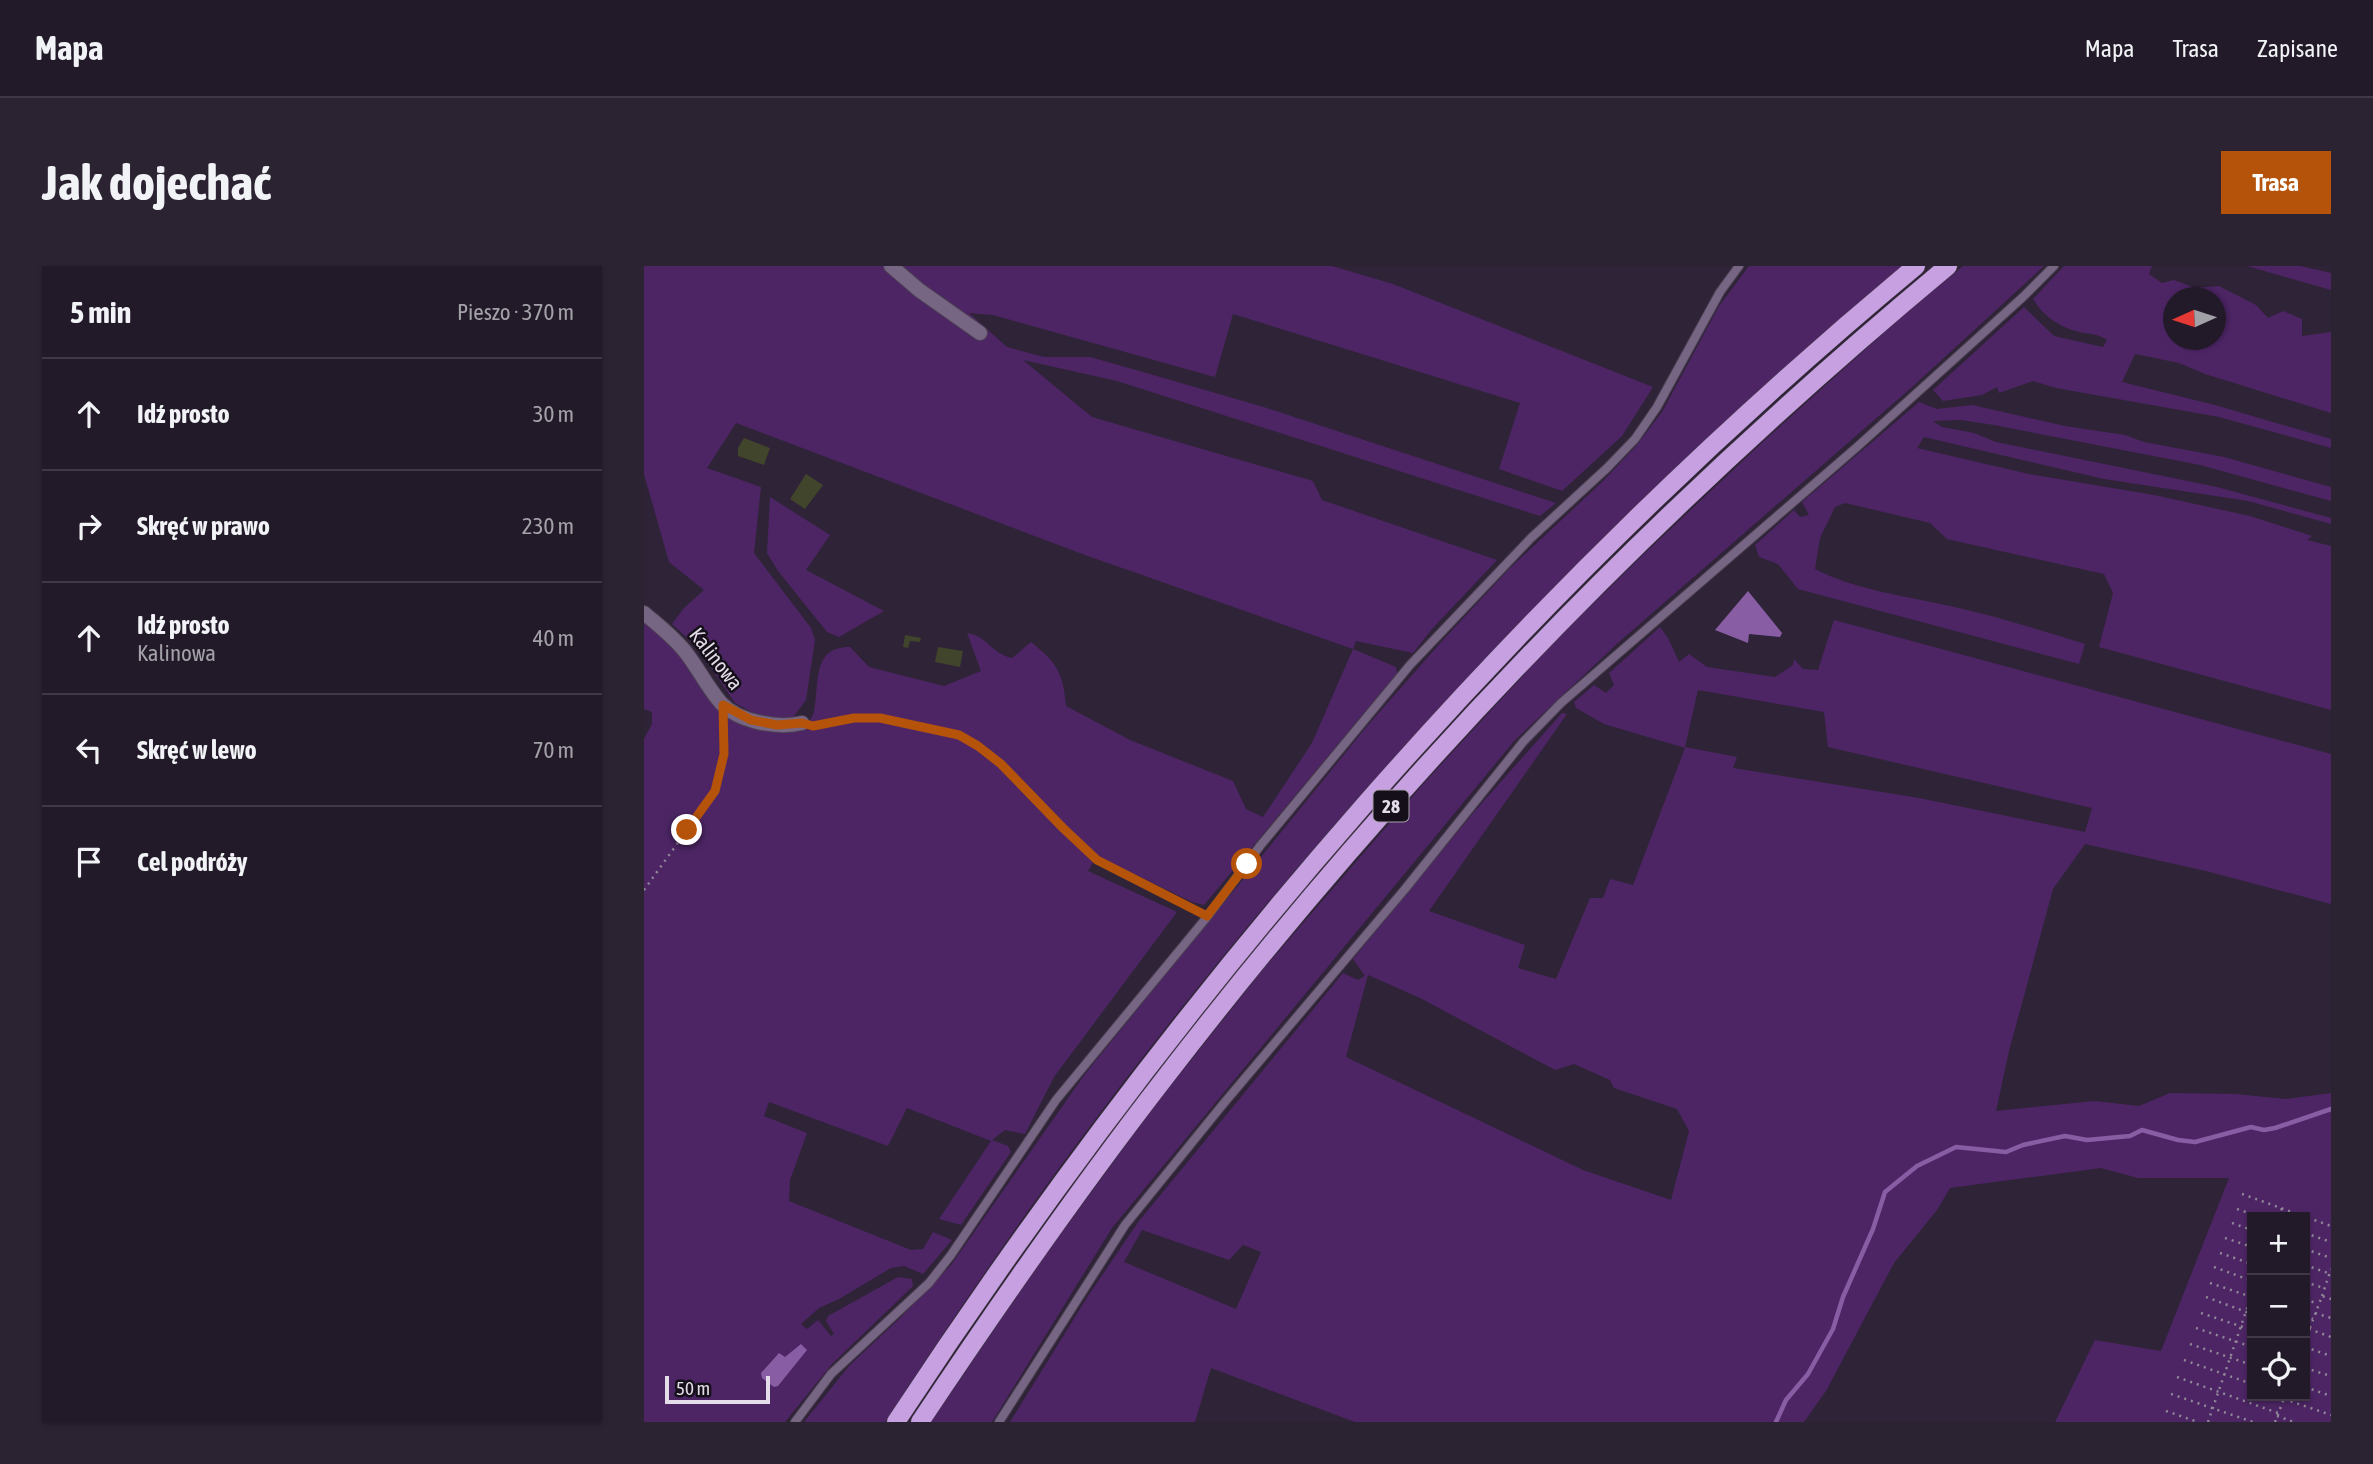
<!DOCTYPE html>
<html lang="pl">
<meta charset="utf-8">
<style>
:root{--surface:#231a29;--page:#2b2331;--text:#f1f3f6;--muted:#a3a1a8;--line:#403846;--accent:#b45309}
body{margin:0;font-family:"Asap Condensed",sans-serif;background:var(--page);color:var(--text)}
.controls{position:absolute;right:21px;bottom:21px;display:grid;overflow:hidden;border-radius:0px;box-shadow:0 2px 5px #0004}
.controls button{width:63px;height:63px;display:grid;place-items:center;padding:0;border:0;border-bottom:2px solid var(--line);background:var(--surface);color:var(--text);font:35px sans-serif}
.compass{position:absolute;left:1519px;top:21px;width:63px;height:63px;border-radius:50%;background:var(--surface);box-shadow:0 2px 5px #0004;rotate:267deg}
.scale{position:absolute;left:21px;bottom:18px;width:105px;box-sizing:border-box;padding-left:7px;border:4px solid #e4dce9;border-top:0;font-size:19px;line-height:24px;white-space:nowrap;color:#e4dce9;-webkit-text-stroke:5px #140f18;paint-order:stroke}
.stop{position:absolute;width:21px;height:21px;margin:-16px;border:5px solid #b45309;border-radius:50%;background:#fff}
.stop.end{background:#b45309;border-color:#fff;box-shadow:0 2px 7px #0008}
.list{margin:0;padding:0;list-style:none}
h2{display:flex;justify-content:space-between;align-items:center;height:91px;margin:0;padding:0 28px;font-size:30px}
h2 small{font-size:23px;font-weight:400;color:var(--muted)}
.list li{display:grid;grid-template-columns:46px 1fr auto;gap:21px;align-items:center;box-sizing:border-box;height:112px;padding:0 28px;border-top:2px solid var(--line)}
.list b{display:block;font-size:26px;white-space:nowrap}
.list p{margin:0;font-size:23px;white-space:nowrap;color:var(--muted)}
.list em{font-size:23px;font-style:normal;color:var(--muted)}
.icon{flex:none;width:38px;height:38px;fill:none;stroke:currentColor;stroke-width:2;stroke-linecap:round;stroke-linejoin:round}
.map{position:relative;flex:none;width:1687px;height:1156px;overflow:hidden;border-radius:0px}
header{display:flex;align-items:center;gap:42px;box-sizing:border-box;height:98px;padding:0 35px;background:var(--surface);border-bottom:2px solid var(--line)}
header strong{font-size:33px}
nav{display:flex;gap:38px;margin-inline-start:auto;font-size:24px}
.intro{display:flex;align-items:center;justify-content:space-between;box-sizing:border-box;height:168px;padding:0 42px}
h1{margin:0;font-size:49px}
.button{padding:18px 32px;border-radius:0px;background:var(--accent);color:#fff;font-size:24px;font-weight:700}
main{display:flex;gap:42px;padding:0 42px}
aside{flex:1;background:var(--surface);border-radius:0px;box-shadow:0 2px 5px #0004}
.map>svg:first-child{display:block}
.green{fill:#4d2565;fill-rule:evenodd}
.water{fill:#885da3}
.lines{fill:none;stroke-linecap:round;stroke-linejoin:round}
.stream{stroke:#885da3;stroke-width:4.5}
.building{fill:#41452c}
.service-casing{stroke:#4c4153;stroke-width:10}
.minor-casing{stroke:#4c4153;stroke-width:16}
.primary-casing{stroke:#4c4153;stroke-width:19}
.path{stroke:#908797;stroke-width:2.5;stroke-dasharray:2 5;stroke-linecap:butt}
.service{stroke:#776584;stroke-width:8}
.minor{stroke:#776584;stroke-width:14}
.primary{stroke:#c6a0e0;stroke-width:18}
.route{stroke:#b45309;stroke-width:9}
.labels{text-anchor:middle;stroke-width:5;stroke-linejoin:round;paint-order:stroke}
.shield{fill:#140f18;stroke:#a69eaa;stroke-width:2}
.shield-label{font-size:19px;font-weight:bold;fill:#e4dce9}
.street-label{font-size:21px;fill:#e4dce9;stroke:#140f18}
</style>
<header>
<strong>Mapa</strong>
<nav><a>Mapa</a><a>Trasa</a><a>Zapisane</a></nav>
</header>
<div class="intro"><h1>Jak dojechać</h1><a class="button">Trasa</a></div>
<main>
<aside>
<h2>5 min<small>Pieszo · 370 m</small></h2>
<ul class="list">
<li><svg class="icon" aria-label="ahead" viewBox="0 0 24 24"><path d="M12 20V5M6 11l6-6 6 6"/></svg><div><b>Idź prosto</b></div><em>30 m</em></li>
<li><svg class="icon" aria-label="right" viewBox="0 0 24 24"><path d="M7 20v-9h11M14 6l5 5-5 5"/></svg><div><b>Skręć w prawo</b></div><em>230 m</em></li>
<li><svg class="icon" aria-label="ahead" viewBox="0 0 24 24"><path d="M12 20V5M6 11l6-6 6 6"/></svg><div><b>Idź prosto</b><p>Kalinowa</p></div><em>40 m</em></li>
<li><svg class="icon" aria-label="left" viewBox="0 0 24 24"><path d="M17 20v-9H6M10 6l-5 5 5 5"/></svg><div><b>Skręć w lewo</b></div><em>70 m</em></li>
<li><svg class="icon" aria-label="arrive" viewBox="0 0 24 24"><path d="M6 21V4h12l-3 4 3 4H6"/></svg><div><b>Cel podróży</b></div></li>
</ul>
</aside>
<div class="map">
<svg width="1687" height="1156" viewBox="0 0 1687 1156">
<rect width="100%" height="100%" fill="#2f2337"/>
<path class="green" d="M0,0H688L749,18L1009,121L978,170L918,225L855,203L876,137L589,48L571,111L349,49L325,47L363,81L400,91H446L499,106L623,142L912,237L896,250L473,115L379,94L448,151L669,215L678,234L853,294L788,363L769,387L712,375L709,383L752,401L753,407L560,639L548,636L453,590L444,605L533,646L410,811L381,868L361,864L348,874L364,880L367,886L317,959L295,953L347,875L263,842L244,880L125,836L120,850L163,867L146,914L145,935L267,984L279,983L289,966L308,974L279,1008L260,1000L247,1002L195,1033L175,1042L157,1058L163,1063L174,1054L187,1070L190,1068L182,1055L184,1050L254,1011L268,1013L269,1020L188,1098L141,1156H0V473L8,458V446L0,443V353L18,362L102,457L139,467L158,465C163,459 168,453 170,446C176,417 167,381 206,381L225,401L300,420L337,405L323,367C344,370 346,387 368,392L387,376C413,397 419,406 422,440L486,474L589,515L602,543L619,551L668,477L709,383L441,289L92,157L63,202L117,221L110,287L167,362L171,374L162,434L150,450L138,456L115,450L91,437L53,381L28,358L40,342L60,324L25,296L0,208Z
M1105,0H1259C1173,70 1092,146 1011,224C802,425 608,642 435,875C367,966 303,1061 241,1156H160L205,1100L256,1052L307,999L441,808L724,459L799,374L866,302L958,216L992,180L1018,146L1075,40Z
M1319,0H1400L1267,122L975,376L871,474L468,962L348,1156H287L400,991L509,842L621,701L781,516L911,375L1002,286L1121,174L1255,53Z
M1420,0H1508L1505,8L1518,17L1530,14L1551,22L1575,20L1612,39L1624,52L1639,45L1658,53V70L1687,66V147L1561,108L1535,97L1491,88L1478,116L1571,139L1687,173V182L1575,151L1412,122L1389,115L1355,127L1353,121L1338,129L1299,135L1289,124L1380,41L1410,70L1459,81L1463,74C1455,68 1445,68 1435,66C1415,61 1399,50 1389,33ZM1530,32H1572V74H1530Z
M1603,0H1656L1687,7V24Z
M1275,136L1293,143L1328,139L1421,160L1481,169L1500,176L1580,191L1687,221V235L1556,199L1350,159L1317,154L1289,155L1298,161L1330,167L1352,176L1573,221L1687,252V258L1604,235L1460,213L1280,171L1273,182L1385,208L1510,229L1606,250L1668,270L1663,274L1687,280V444L1455,381L1469,327L1460,308L1303,273L1286,257L1201,237L1191,241L1176,272L1171,303C1211,324 1262,330 1306,340C1352,350 1396,364 1441,378L1435,398L1154,323L1134,298L1115,291L1111,279L1150,244L1156,251L1165,249L1158,236Z
M126,231L186,269L162,304L240,345L195,371L183,366L134,305L123,287Z
M1190,354L1687,488V638L1562,605L1441,578L1409,623L1365,785L1352,845L1450,835L1495,840L1526,827L1591,828L1642,833L1687,827V1156H1411L1451,1074L1517,1085L1585,912H1494L1457,902L1306,922L1293,944L1250,997L1182,1125L1160,1156H711L567,1102L551,1156H366L444,1030L495,955L699,707L714,714L721,710L709,693L830,546L918,447L923,448L785,645L881,679L874,702L912,713L946,632H959L966,613L989,619L1041,482L960,458L932,442L930,436L950,419L962,427L970,419L965,407L1016,361L1024,372L1035,396L1045,388L1063,401L1131,411L1149,399L1150,393L1159,403L1174,404ZM1054,424L1180,446L1184,481L1448,542L1441,566L1275,532L1089,502L1093,491L1041,481ZM724,709L776,732L911,804L930,798L966,814L970,822L1033,843L1045,865L1027,934L939,904L702,791ZM1661,951V1130H1608V951ZM498,964L585,994L599,979L617,986L592,1043L480,996Z"/>
<path class="water" d="M1104,325L1138,367L1136,371L1105,368L1104,377L1071,364Z
M157,1078L163,1084L134,1120L130,1121L118,1112L117,1107L135,1087L141,1091Z"/>
<g class="lines">
<path class="stream" d="M1132,1156L1142,1134L1164,1108L1189,1063L1199,1031L1229,963L1241,926L1273,900L1312,881L1362,886L1379,879L1421,870L1443,874L1486,870L1498,864L1534,874L1551,876L1607,861L1620,864L1631,862L1687,843"/>
</g>
<path class="building" d="M100,172L126,182L120,199L94,190V182Z
M162,208L179,219L161,243L146,233Z
M261,369L277,372L276,376L266,375L264,382L259,381Z
M294,381L319,385L316,401L291,396Z"/>
<g class="lines">
<defs>
<path id="service" d="M151,1156L187,1108L285,1017L307,989L412,834L563,651L616,580L766,399L887,272L963,202L991,173L1013,141L1076,26L1095,0
M355,1156L481,959L580,837L761,623L879,476L917,437L1213,181L1379,31L1410,0"/>
<path id="minor" d="M247,0L275,24L336,67
M0,347C15,360 31,372 43,388C55,404 64,422 77,437C95,456 134,463 158,457"/>
<path id="primary" d="M252,1156C535,725 875,330 1272,0
M276,1156C354,1039 434,924 520,813C750,514 1014,241 1304,0"/>
</defs>
<use href="#service" class="service-casing"/>
<use href="#minor" class="minor-casing"/>
<use href="#primary" class="primary-casing"/>
<path class="path" d="M172,459C232,445 312,454 358,499C389,529 417,568 453,593C462,601 475,605 486,611C508,622 530,634 552,645
M0,624L71,525L80,488L79,456
M1598,928L1687,960
M1593,943L1617,951
M1635,951L1638,942
M1588,957L1608,964
M1661,967L1687,976
M1581,972L1608,981
M1661,983L1687,992
M1576,987L1608,998
M1661,999L1684,1007
M1570,1001L1608,1015
M1661,1016L1680,1022
M1566,1017L1608,1031
M1678,1030L1687,1003
M1562,1031L1608,1048
M1661,1033L1674,1038
M1557,1047L1608,1064
M1671,1047L1687,1052
M1661,1050L1669,1053
M1552,1062L1608,1081
M1665,1063L1687,1071
M1661,1075L1678,1030L1687,1033
M1546,1078L1608,1099
M1661,1081L1687,1090
M1540,1094L1608,1118
M1661,1102L1687,1110
M1533,1111L1634,1147
M1661,1121L1687,1130
M1527,1128L1609,1156
M1640,1133L1687,1149
M1522,1145L1554,1156
M1633,1150L1650,1156
M1564,1156L1608,1028
M1631,1156L1641,1130"/>
<use href="#service" class="service"/>
<use href="#minor" class="minor"/>
<use href="#primary" class="primary"/>
</g>
<g class="lines">
<path class="route" d="M43,564L71,525L80,488L79,439L107,454L133,459L158,457L169,460L210,452H236L315,469L334,480L357,498L419,562L453,594L563,650L603,598"/>
</g>
<g class="labels">
<rect class="shield" x="729.5" y="524.5" width="35" height="31" rx="5"/>
<g class="shield-label">
<text x="747" y="547">28</text>
</g>
<g class="street-label">
<text transform="translate(72 393) rotate(52)" y="7">Kalinowa</text>
</g>
</g>
</svg>
<div class="controls">
<button>+</button>
<button>−</button>
<button><svg class="icon" aria-label="locate" viewBox="0 0 24 24"><circle cx="12" cy="12" r="6"/><path d="M12 2v4M12 18v4M2 12h4M18 12h4"/></svg></button>
</div>
<svg class="compass" viewBox="-18 -18 36 36"><path d="M0-13l5 13h-10z" fill="#e53935"/><path d="M0 13l5-13h-10z" fill="#a3a1a8"/></svg>
<div class="scale">50 m</div>
<div class="stop" style="left:603px;top:598px"></div>
<div class="stop end" style="left:43px;top:564px"></div>
</div>
</main>
